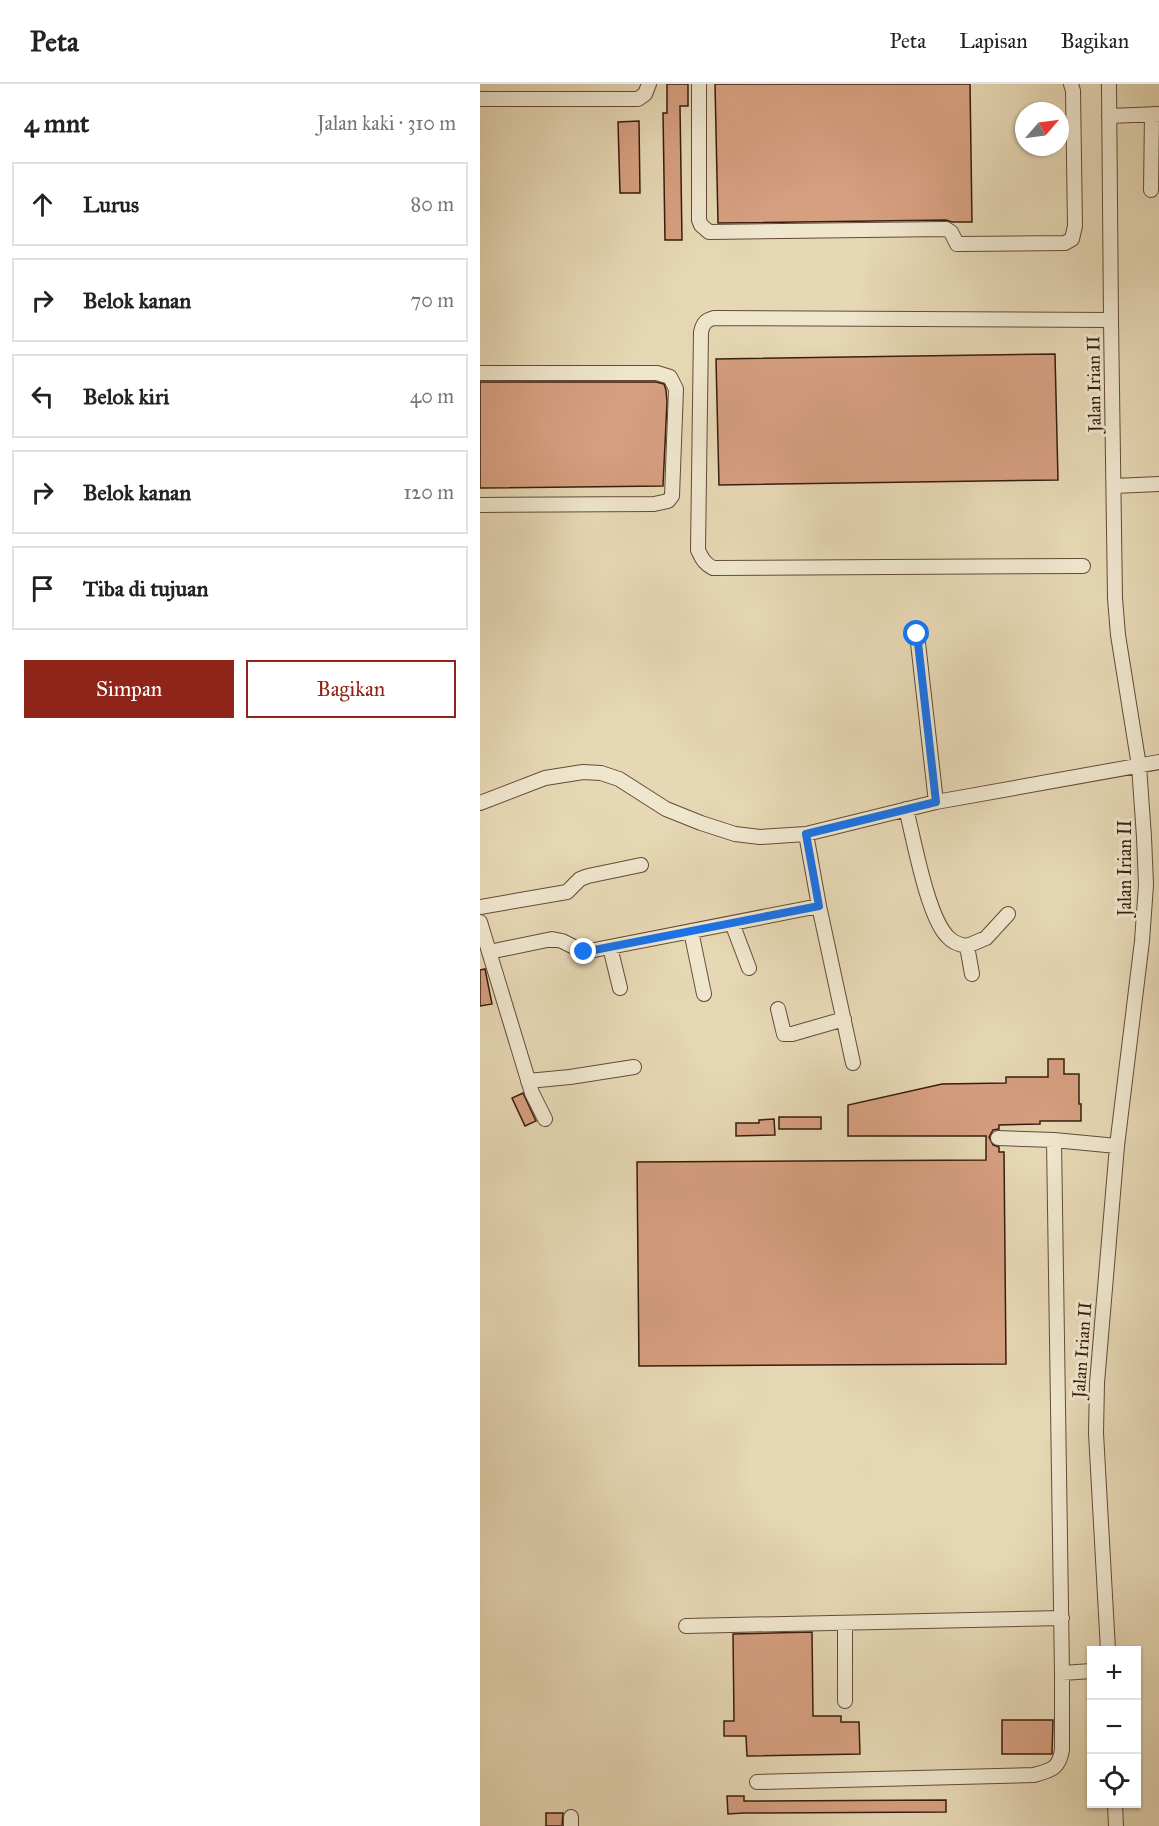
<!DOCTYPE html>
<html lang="id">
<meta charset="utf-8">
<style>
:root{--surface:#fff;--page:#f6f6f6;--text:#222;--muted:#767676;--line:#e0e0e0;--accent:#8f2418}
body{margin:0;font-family:"IM FELL Great Primer",serif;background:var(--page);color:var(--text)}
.controls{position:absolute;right:18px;bottom:18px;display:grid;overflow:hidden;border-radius:0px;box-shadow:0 2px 4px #0004}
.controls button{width:54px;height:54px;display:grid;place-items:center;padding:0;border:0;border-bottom:2px solid var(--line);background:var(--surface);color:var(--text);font:30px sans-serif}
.compass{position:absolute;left:535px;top:18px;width:54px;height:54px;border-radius:50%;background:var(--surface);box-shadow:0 2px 4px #0004;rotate:62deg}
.stop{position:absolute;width:18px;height:18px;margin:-14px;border:4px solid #1a73e8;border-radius:50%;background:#fff}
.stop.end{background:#1a73e8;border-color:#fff;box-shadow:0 2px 6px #0008}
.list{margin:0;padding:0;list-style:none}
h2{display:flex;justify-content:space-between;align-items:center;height:78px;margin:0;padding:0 24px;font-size:26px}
h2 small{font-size:20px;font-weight:400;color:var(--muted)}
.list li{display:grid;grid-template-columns:39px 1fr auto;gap:18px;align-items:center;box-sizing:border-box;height:84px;margin:0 12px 12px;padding:0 12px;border:2px solid var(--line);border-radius:0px}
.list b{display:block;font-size:22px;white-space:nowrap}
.list em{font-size:20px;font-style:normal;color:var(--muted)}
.actions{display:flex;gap:12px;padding:18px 24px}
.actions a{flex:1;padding:14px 0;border:2px solid var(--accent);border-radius:0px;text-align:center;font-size:21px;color:var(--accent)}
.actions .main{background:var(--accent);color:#fff}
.icon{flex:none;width:33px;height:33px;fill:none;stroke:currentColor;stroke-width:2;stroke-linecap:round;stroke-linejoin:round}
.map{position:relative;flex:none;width:679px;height:1742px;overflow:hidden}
header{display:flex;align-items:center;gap:36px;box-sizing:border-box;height:84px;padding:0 30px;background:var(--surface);border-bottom:2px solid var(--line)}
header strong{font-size:28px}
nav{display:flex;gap:33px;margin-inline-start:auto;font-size:21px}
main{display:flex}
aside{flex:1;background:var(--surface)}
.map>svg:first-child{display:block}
.building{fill:#d69f80;stroke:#381c0d;stroke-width:1.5}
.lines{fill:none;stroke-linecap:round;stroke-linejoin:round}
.minor-casing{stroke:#644b37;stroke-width:16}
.minor{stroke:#efe6ce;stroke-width:14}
.route{stroke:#1a73e8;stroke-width:8}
.labels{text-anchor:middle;stroke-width:6;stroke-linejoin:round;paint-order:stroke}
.street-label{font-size:18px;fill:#381c0d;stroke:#efe6ce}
</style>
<header>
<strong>Peta</strong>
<nav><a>Peta</a><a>Lapisan</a><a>Bagikan</a></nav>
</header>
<main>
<aside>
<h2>4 mnt<small>Jalan kaki · 310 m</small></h2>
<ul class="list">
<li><svg class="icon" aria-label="ahead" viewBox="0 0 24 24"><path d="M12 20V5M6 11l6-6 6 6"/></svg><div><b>Lurus</b></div><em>80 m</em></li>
<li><svg class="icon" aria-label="right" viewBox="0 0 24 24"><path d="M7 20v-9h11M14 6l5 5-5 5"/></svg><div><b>Belok kanan</b></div><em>70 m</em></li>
<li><svg class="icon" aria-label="left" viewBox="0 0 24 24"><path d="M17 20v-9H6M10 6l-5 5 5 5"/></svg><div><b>Belok kiri</b></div><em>40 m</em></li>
<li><svg class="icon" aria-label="right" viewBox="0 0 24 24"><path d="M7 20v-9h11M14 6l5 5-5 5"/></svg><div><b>Belok kanan</b></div><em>120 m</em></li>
<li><svg class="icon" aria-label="arrive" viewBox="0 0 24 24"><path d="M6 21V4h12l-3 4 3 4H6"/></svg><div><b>Tiba di tujuan</b></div></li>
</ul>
<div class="actions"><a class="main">Simpan</a><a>Bagikan</a></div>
</aside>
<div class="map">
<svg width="679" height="1742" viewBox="0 0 679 1742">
<rect width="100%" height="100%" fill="#e6d8b4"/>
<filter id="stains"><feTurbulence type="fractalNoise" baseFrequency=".00333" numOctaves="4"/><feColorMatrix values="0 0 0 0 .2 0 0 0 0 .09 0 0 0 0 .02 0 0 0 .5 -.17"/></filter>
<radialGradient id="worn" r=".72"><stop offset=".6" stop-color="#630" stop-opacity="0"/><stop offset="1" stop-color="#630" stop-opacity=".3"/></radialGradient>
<path class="building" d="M187,0H208V22H200L202,156H185L183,29H187Z
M235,0H490L492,138H472L466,136L238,139Z
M159,37L160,109H140L138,38Z
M575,270L578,396L239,401L236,275Z
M0,298H176L184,300L186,306L187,318L183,402L0,404Z
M5,885L12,920L0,922V886Z
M568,975H584V990H599V1020H601V1037H560V1040L519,1041V1045L513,1046L509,1053L513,1061L519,1063V1068H524L526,1280L159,1282L157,1078L506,1076V1052H368V1021L462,1000L526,999V993H568Z
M43,1009L56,1037L45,1042L32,1014Z
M299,1033H341V1045H299Z
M294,1035L295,1051L256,1052V1039H279V1036Z
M332,1548L333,1632H361V1638H379L380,1670L267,1672L266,1652H244V1637H254L253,1550Z
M522,1636H573L572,1670H522Z
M247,1712H264V1717L466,1716V1728L264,1729L248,1730Z
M66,1729H83L82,1742H66Z"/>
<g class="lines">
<defs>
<path id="minor" d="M219,0V136L221,141L229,148L466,145L471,148L477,160L585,159L592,155L595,142L593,7L591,0
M0,15H158L165,10L169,0
M629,32L679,30
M671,106L672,30
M0,289H177L190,293L196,305L192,412L188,417L174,420L0,421
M634,402L679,400
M603,482L233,484C225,480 222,475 218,466L221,248C223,239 226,236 234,234L631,236
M437,550L456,718
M0,719L65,694L103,688L121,689L139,695L186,725L221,739L255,750L280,753L326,750L456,718L679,678
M426,725C434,755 447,831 467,852C472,858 480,861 487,862L492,890
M326,750L339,822L373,979
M0,823L87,808L100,795L108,792L161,781
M0,838L52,1009L65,1035
M252,839L269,884
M211,847L224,910
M487,862L506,854L528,830
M130,863L140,904
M9,868L72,855L82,857L104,868L339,822
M298,925L304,950H312L364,935
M48,997L90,993L154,983
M518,1054L574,1056L637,1062
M574,1056L582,1589
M365,1539V1617
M206,1542L582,1534
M628,1566L616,1349L617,1299L637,1062L662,857L666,801L664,753L659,682L638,551L635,514L631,236L629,0
M277,1698L554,1691C571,1686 579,1685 582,1666V1589L612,1587
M635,1720L636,1742
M91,1742V1733"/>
</defs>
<use href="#minor" class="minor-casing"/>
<use href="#minor" class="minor"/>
</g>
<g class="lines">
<path class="route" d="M104,868L339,822L326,750L456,718L437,550"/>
</g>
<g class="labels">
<g class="street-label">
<text transform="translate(614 300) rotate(-91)" y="6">Jalan Irian II</text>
<text transform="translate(645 784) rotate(-90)" y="6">Jalan Irian II</text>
<text transform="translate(602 1266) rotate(-86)" y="6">Jalan Irian II</text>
</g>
</g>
<rect width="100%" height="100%" filter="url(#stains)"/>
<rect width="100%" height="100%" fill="url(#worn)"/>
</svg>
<div class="controls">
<button>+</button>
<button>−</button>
<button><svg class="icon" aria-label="locate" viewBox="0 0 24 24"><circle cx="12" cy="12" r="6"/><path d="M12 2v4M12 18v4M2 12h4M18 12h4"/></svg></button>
</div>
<svg class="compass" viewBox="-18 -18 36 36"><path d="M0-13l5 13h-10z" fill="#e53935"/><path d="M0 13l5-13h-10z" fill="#767676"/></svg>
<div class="stop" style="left:437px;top:550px"></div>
<div class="stop end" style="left:104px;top:868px"></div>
</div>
</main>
